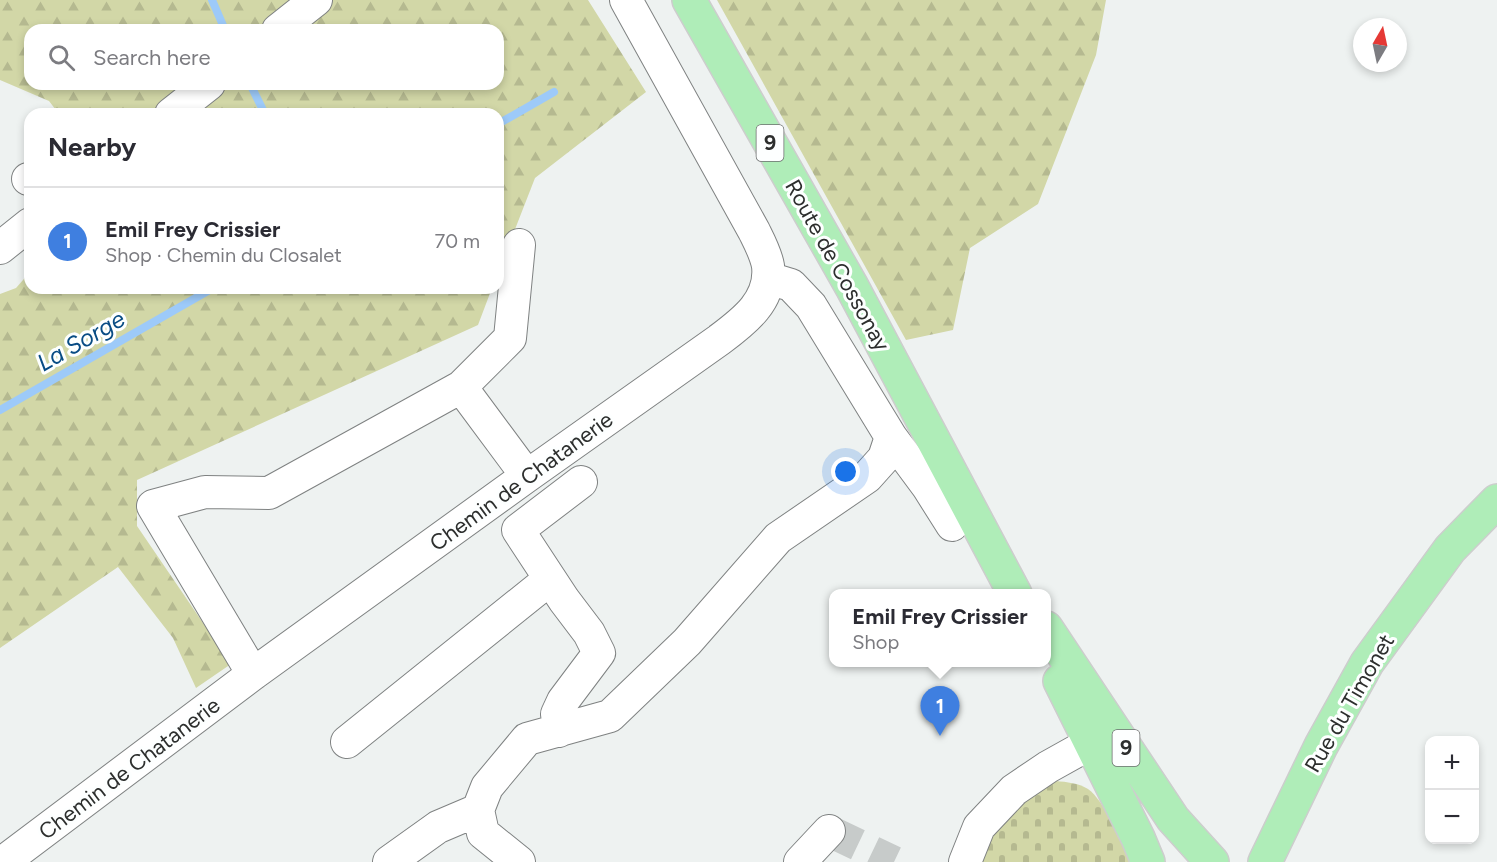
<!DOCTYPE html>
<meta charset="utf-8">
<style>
:root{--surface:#fff;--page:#f2f2f3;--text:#2b2b33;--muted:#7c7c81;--line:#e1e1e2;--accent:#a61f68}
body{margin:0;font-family:Figtree,sans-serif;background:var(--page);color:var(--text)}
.controls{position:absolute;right:18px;bottom:18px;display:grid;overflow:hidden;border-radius:12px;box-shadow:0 3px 9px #0003}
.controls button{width:54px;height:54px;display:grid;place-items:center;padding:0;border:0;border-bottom:2px solid var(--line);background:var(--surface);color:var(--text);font:30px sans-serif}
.compass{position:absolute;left:1353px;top:18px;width:54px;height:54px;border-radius:50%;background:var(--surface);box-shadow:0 3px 9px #0003;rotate:9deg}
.you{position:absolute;left:846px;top:472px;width:21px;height:21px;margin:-15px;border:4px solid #fff;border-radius:50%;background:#1a73e8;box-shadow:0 0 0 9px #1a73e833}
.badge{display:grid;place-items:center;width:39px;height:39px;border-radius:50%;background:var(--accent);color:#fff;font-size:20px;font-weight:700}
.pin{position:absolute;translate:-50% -50px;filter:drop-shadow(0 2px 3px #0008)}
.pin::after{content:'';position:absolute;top:32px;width:21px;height:18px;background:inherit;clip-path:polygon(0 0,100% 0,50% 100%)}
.popup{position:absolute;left:829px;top:589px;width:222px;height:78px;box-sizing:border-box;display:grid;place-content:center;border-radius:12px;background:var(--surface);filter:drop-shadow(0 2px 4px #0005);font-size:20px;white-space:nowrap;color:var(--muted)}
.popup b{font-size:22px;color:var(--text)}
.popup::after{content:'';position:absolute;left:50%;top:100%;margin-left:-12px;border:12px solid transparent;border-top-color:var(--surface)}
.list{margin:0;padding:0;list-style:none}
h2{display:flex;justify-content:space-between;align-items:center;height:78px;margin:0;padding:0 24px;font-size:26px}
h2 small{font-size:20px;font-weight:400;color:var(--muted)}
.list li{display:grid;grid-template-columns:39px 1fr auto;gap:18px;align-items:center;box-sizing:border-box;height:108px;padding:0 24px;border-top:2px solid var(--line)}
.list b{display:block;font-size:22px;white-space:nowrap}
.list p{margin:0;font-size:20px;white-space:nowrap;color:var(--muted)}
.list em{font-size:20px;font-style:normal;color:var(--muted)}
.icon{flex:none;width:33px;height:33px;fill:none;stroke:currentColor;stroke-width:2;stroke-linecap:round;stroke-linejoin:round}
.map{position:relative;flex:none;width:1497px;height:862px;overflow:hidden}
.search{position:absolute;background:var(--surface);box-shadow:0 3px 9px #0003;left:24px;top:24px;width:480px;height:66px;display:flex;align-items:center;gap:15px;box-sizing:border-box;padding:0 21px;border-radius:18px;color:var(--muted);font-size:22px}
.panel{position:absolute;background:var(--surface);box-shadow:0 3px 9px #0003;left:24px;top:108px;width:480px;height:186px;border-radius:18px}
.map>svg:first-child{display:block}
.forest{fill:url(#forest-firs);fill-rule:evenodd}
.cemetery{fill:url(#cemetery-stones)}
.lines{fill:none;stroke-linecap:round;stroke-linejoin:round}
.stream{stroke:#9dcaf9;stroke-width:8}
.minor-tunnel{stroke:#c7cbca;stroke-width:32;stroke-dasharray:32 16;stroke-linecap:butt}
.minor-casing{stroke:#7f8282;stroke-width:34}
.major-casing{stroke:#cdcdcd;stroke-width:36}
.minor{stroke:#fff;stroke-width:32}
.major{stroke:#afedb8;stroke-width:33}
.labels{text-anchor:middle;stroke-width:6;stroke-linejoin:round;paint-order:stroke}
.shield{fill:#fdffff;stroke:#6b6d6d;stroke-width:1.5}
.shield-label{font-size:21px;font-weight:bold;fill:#2d2f2e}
.street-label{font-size:22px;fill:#2d2f2e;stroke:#fdffff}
.water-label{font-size:24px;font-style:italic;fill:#084c84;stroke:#fdffff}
</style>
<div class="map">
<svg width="1497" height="862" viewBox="0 0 1497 862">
<defs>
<pattern id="forest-firs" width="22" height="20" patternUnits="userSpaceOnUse" patternTransform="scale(1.5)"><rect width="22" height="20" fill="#d2d7a7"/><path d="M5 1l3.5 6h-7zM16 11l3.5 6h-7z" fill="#b5b990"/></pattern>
<pattern id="cemetery-stones" width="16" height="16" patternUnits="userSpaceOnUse" patternTransform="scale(1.5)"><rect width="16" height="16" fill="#d2d7a7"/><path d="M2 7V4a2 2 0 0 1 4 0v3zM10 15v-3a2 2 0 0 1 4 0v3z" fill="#b5b990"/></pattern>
</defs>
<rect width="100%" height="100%" fill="#eef2f1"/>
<path class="forest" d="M0,0H588L646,92L535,178L498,273V114H59L49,101L0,80ZM30,30H498V84H30Z
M717,0H1106L1096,55L1038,204L970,248L953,330L906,340Z
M30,272V288H492L478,325L137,480V526L231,664L196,688L173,638L118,567L0,648V294L16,288Z"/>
<path class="cemetery" d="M1056,781C1067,782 1078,783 1088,789C1103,799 1124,844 1131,862H979L989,839L1027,798Z"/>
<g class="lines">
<path class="stream" d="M212,0L225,30
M250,84L265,114
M498,124L554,92
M0,410L213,288"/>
<path class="minor-tunnel" d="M829,831L894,862"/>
<defs>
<path id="minor" d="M278,30L316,0
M171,114L209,84
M28,179H30
M0,248L30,224
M768,278L791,285L811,306L891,437L928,487L952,525
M461,387L527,476
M253,674L153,506L205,492L269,493L461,387L510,338L519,245
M559,731L557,714L563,701L599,653L589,633L564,600L518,530L581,482
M347,742L550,579
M8,862L10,857L253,674L527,476L719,340C743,322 772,301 768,266C766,254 760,243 754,231L626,0
M389,862L438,827L478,810
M519,862L483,833L478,810L487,787L527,739L610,716L687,642L778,538L867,477L884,458L891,437
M800,862L829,831
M965,862L979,827L1014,790L1048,767L1091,743"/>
<path id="major" d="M689,0L852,287L1015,594
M1046,628L1173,819L1212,862
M1060,681L1138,838L1148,862
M1265,862L1321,746L1367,663L1450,549L1497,501"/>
</defs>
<use href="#minor" class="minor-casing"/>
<use href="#major" class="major-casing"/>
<use href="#minor" class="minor"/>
<use href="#major" class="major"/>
</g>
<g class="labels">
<g class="shield">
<rect x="756.5" y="125" width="27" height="36" rx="4.5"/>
<rect x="1112.5" y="730" width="27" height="36" rx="4.5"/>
</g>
<g class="shield-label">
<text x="770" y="150">9</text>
<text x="1126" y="755">9</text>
</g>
<g class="street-label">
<text transform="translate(838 265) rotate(61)" y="8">Route de Cossonay</text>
<text transform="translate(521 481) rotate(-36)" y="8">Chemin de Chatanerie</text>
<text transform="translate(1349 703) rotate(-60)" y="8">Rue du Timonet</text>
<text transform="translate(129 768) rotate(-37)" y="8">Chemin de Chatanerie</text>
</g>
<g class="water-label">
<text transform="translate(81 341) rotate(-30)" y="8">La Sorge</text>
</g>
</g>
</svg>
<div class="controls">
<button>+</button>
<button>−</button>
</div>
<svg class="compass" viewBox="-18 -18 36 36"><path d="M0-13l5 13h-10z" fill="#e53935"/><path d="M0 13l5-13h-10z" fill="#7c7c81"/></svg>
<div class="you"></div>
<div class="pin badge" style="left:940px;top:736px;background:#3f7fe0">1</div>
<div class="popup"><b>Emil Frey Crissier</b>Shop</div>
<div class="search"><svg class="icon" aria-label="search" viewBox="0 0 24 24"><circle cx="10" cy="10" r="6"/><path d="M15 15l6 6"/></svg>Search here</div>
<section class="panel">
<h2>Nearby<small></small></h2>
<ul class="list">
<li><span class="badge" style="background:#3f7fe0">1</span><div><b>Emil Frey Crissier</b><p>Shop · Chemin du Closalet</p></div><em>70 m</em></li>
</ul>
</section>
</div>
